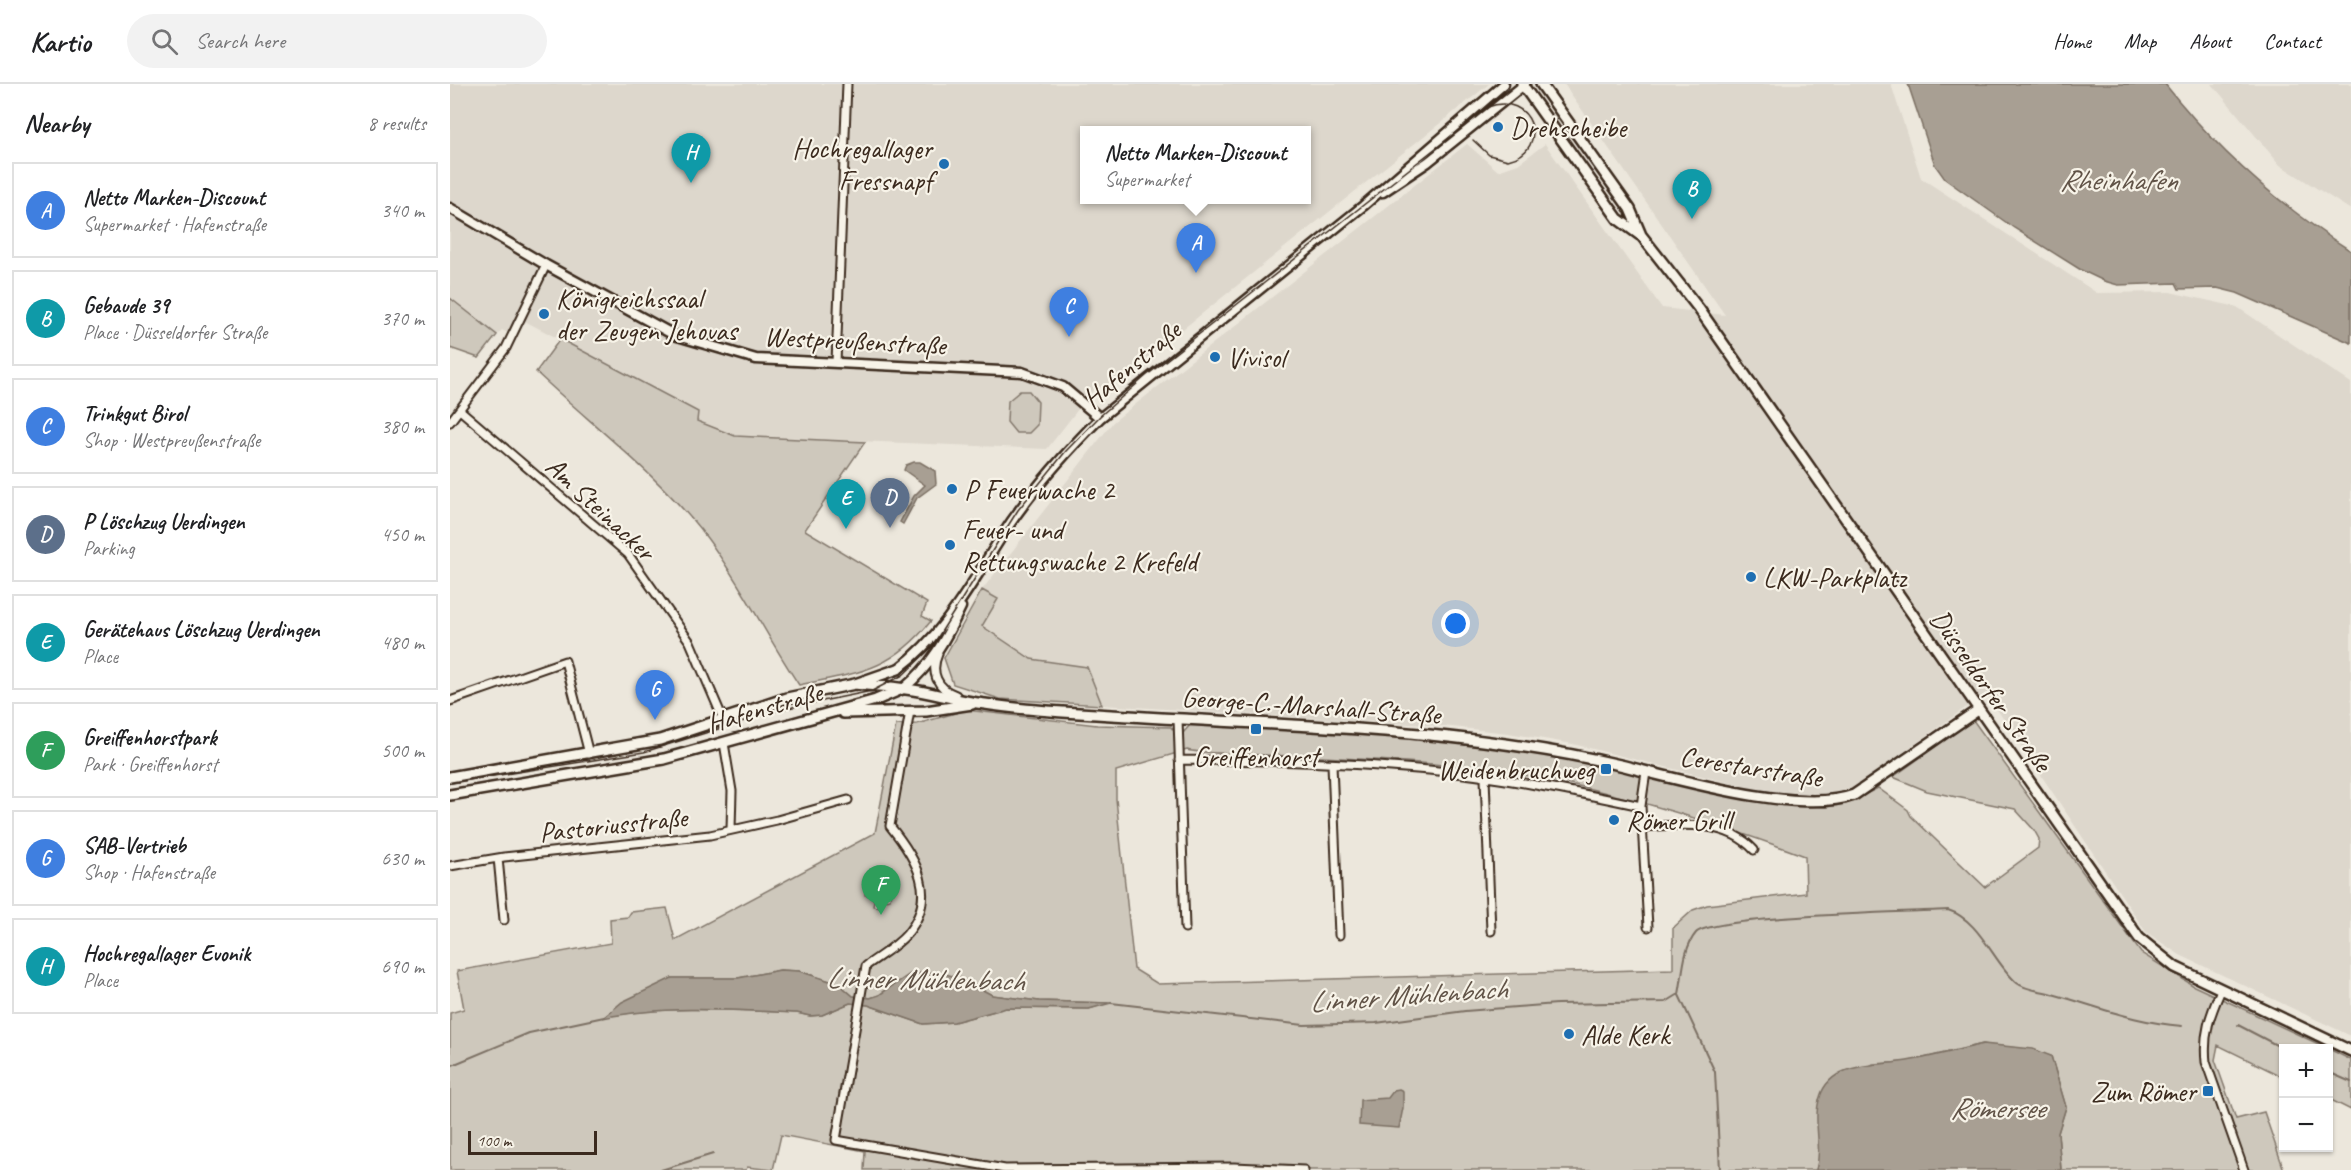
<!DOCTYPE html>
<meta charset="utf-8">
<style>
:root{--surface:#fff;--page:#f2f2f2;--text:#202124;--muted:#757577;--line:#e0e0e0;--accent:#1f6fb2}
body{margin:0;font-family:Caveat,sans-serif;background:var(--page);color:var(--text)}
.controls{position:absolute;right:18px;bottom:18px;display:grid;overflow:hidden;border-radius:0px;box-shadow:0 2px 4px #0004}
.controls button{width:54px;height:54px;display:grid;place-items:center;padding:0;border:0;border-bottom:2px solid var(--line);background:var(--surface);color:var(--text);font:30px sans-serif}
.scale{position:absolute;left:18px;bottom:15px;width:129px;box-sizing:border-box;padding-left:6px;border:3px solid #3b2a1e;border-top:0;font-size:16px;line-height:21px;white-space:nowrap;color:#3b2a1e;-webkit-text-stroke:4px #f7f3e8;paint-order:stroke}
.you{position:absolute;left:1006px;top:540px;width:21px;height:21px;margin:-15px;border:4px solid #fff;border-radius:50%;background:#1a73e8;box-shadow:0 0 0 9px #1a73e833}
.badge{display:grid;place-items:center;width:39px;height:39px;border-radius:50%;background:var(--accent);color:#fff;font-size:20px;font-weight:700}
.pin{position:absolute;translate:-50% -50px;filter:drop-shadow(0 2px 3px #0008)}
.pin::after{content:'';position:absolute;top:32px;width:21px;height:18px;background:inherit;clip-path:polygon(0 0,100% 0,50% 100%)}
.popup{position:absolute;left:630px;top:42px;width:231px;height:78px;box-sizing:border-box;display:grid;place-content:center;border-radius:0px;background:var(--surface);filter:drop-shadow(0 2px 4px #0005);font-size:20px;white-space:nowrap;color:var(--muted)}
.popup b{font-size:22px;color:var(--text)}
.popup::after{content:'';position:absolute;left:50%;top:100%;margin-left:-12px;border:12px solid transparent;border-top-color:var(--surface)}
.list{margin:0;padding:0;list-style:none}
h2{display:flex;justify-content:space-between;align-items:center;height:78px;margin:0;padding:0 24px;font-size:26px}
h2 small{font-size:20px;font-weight:400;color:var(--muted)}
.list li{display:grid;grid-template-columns:39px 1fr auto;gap:18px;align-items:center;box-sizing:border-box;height:96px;margin:0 12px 12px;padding:0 12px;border:2px solid var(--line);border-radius:0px}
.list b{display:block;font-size:22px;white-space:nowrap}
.list p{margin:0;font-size:20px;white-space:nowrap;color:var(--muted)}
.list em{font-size:20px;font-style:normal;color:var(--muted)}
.icon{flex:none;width:33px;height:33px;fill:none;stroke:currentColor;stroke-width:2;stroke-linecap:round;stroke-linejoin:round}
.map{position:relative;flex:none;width:1901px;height:1086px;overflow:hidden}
header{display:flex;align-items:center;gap:36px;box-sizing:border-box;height:84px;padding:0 30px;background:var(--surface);border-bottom:2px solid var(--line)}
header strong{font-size:28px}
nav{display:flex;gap:33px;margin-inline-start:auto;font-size:21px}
.search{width:420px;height:54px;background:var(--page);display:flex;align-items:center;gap:15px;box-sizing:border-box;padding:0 21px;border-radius:33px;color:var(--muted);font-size:22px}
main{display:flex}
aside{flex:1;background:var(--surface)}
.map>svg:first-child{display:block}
.built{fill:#ddd7cc;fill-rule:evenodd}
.green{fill:#cec8bc;stroke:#84796d;stroke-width:1.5;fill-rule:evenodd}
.water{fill:#a89f93;stroke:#7c7064;stroke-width:1.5}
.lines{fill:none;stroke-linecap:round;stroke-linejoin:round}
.stream{stroke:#7c7064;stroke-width:2}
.minor-casing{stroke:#3b2a1e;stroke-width:11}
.tertiary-casing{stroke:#3b2a1e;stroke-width:13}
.secondary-casing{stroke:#3b2a1e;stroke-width:14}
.minor{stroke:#f7f3e8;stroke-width:7}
.tertiary{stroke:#f7f3e8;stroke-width:8}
.secondary{stroke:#f7f3e8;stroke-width:9}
.tram{stroke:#3b2a1e;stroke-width:1.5}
.poi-dot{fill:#1f6fb2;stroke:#f7f3e8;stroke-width:2}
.labels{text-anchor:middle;stroke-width:4.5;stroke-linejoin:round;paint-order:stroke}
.poi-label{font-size:28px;fill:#3b2a1e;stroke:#f7f3e8;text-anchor:start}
.street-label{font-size:28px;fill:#3b2a1e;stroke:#f7f3e8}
.water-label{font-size:30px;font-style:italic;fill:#615347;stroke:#f7f3e8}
</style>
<header>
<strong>Kartio</strong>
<div class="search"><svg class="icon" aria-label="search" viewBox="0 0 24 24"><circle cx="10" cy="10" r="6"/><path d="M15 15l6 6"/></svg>Search here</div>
<nav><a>Home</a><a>Map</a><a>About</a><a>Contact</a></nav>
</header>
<main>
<aside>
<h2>Nearby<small>8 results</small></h2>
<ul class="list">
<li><span class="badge" style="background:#3f7fe0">A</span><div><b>Netto Marken-Discount</b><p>Supermarket · Hafenstraße</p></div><em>340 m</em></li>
<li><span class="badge" style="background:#0f9aa8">B</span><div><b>Gebaude 39</b><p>Place · Düsseldorfer Straße</p></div><em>370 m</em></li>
<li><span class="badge" style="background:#3f7fe0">C</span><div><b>Trinkgut Birol</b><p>Shop · Westpreußenstraße</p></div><em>380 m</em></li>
<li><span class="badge" style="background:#5c6f8a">D</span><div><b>P Löschzug Uerdingen</b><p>Parking</p></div><em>450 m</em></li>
<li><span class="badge" style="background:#0f9aa8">E</span><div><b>Gerätehaus Löschzug Uerdingen</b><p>Place</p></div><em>480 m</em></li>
<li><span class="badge" style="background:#2e9e5b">F</span><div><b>Greiffenhorstpark</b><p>Park · Greiffenhorst</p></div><em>500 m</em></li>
<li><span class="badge" style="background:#3f7fe0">G</span><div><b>SAB-Vertrieb</b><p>Shop · Hafenstraße</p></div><em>630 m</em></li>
<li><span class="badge" style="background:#0f9aa8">H</span><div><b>Hochregallager Evonik</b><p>Place</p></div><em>690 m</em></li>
</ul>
</aside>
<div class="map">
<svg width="1901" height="1086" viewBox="0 0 1901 1086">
<rect width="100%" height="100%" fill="#ece7dc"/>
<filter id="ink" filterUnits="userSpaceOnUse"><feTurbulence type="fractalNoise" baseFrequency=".0167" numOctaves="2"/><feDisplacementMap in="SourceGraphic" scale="12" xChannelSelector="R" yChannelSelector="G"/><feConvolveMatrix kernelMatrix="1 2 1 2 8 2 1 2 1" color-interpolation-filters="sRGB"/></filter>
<g filter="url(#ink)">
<path class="built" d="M0,0H1039L668,297L643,306L597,365L285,352L246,337L248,328L67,233L58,249L52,246L47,251L0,214ZM635,46H857V116H635Z
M1114,0H1441L1471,94L1647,209L1720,208L1787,223L1901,299V952L1730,871L1696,848L1536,609L1394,711L1373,714L1308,706L1123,660L1058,649L993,642L652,621L637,583L581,575L532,541L548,515L532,506L663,338L1017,60L1048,87L1068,80L1095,60L1212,224L1275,231Z
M1762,0H1901V126L1830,81Z"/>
<path class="green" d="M0,214L47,251L29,274L0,264Z
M110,255L248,328L247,337L285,352L415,358L355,446L477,519L472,532L481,537C441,587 408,589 349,601C317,553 292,501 257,454C209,391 143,342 86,288Z
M570,307H579L588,318L587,341L579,349H566L557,338L558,317Z
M532,506L548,515L532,542L581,575L637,583L652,621L550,615L503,600L494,574Z
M516,626L647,641L721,643L733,660V649L740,641L926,650L1040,662L1135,678L1325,719L1376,723L1396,720L1428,704L1458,726L1461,732L1535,803L1588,764L1589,755L1584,746L1565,725L1477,707L1443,693L1523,636L1691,869L1744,902L1877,964H1834L1833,993L1768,961L1765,976L1786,1035L1814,1028L1834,1086H1611L1608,1049L1616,1023L1601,972L1533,960L1456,978L1423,980L1369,1016V1076L1366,1086H414L415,1067L331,1051L323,1086L297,1083L296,1086H0V929L14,925L7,887L161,859L160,835L178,833L181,828L217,824L225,856L425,749L446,641L467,640ZM737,666C745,670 853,672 872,673C953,677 1037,682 1116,699C1198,718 1277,743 1355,772L1356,809L1257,821L1243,826L1223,844V885L708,900L684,885L666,715V687ZM428,797L433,798L435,808L441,810L440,815L430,817L428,823L423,822L424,816L420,811H415V805L422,806ZM330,886L349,887L389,900L403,912L421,914L429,911L441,902L510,894L542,911L589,917L658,919L639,925L556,924L504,938L473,940L418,921L400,919L372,931L360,932L347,929C284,926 216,921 154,933L222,894H288Z
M1879,965L1901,976V1026L1879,1015Z"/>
<path class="water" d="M1458,0H1715C1767,66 1830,122 1901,167V259L1787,209L1767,204L1729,205L1726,199L1668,201L1654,197L1631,186L1564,144L1495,95L1485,81Z
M464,378H470L485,387L486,400L467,414L453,440L450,438L464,412L475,401L454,386L456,381Z
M330,886L349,887L389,900L403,912L420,914L429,911L460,890L488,888L510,894L542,911L589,917L661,919L639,925L556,924L504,938L473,940L418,921L400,919L372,931L360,932L347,929C283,926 215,921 153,934L172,918L222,894H288Z
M1533,960L1583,965L1601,972L1616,1023L1608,1049L1611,1086H1366C1373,1063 1362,1036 1370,1013C1381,977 1427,982 1457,977C1483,973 1508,966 1533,960Z
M949,1005L953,1007V1024L949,1044L909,1041L910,1016L938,1014L944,1006Z"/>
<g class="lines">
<path class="stream" d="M1229,911L1265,988L1270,1086
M661,919L854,941L926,939L1015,927L1107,920L1216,918L1229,910C1233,891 1233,864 1246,849C1262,832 1463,828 1498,826C1530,836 1543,878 1567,899C1577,907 1591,906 1602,910C1650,923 1682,938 1732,942
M1788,941L1834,965
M0,982L79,949L154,933
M1878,988L1901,998
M211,1086L263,1070"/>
<defs>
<path id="minor" d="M386,279L397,0
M10,326L178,470L240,558L273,635
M0,338L56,264L96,181
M488,570C480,588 487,605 506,611
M0,617L115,577L139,670
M460,627L440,742C466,774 489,812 457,850C446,863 429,872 416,882L386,1056L555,1085L784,1083L854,1086
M728,635L735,844
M274,659L282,707L281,745
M729,676C812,676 896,678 979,686C1051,693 1121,707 1191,722
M882,680L889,851
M1196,688L1191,722L1198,843
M1035,694L1041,847
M1192,743C1229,741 1276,735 1304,766
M48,774L54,836
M0,782L54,773L260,751L327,736L398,716
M1771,906C1760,931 1753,950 1756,978L1794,1086"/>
<path id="tertiary" d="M933,108L978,78L1075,0
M0,124L96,181L224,251L306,275L572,288L613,303L650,334
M448,585C494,551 520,502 550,455C578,410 613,371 650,334L913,122L1054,0
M454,604C481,582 496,555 511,523"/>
<path id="secondary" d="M1072,0L1168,135L1190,151
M1091,0L1180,125L1191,151L1249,225L1689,854L1725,883L1901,967
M405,600C422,602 439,602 456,605C482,608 508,617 535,620C572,626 609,628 646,630C822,642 998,641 1170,681C1228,695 1350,731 1404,711L1528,626
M393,629L476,627L522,620
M0,693L210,656L337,614L405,600L448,585
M0,711L214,675L426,616L452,605"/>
</defs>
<use href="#minor" class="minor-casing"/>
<use href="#tertiary" class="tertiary-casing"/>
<use href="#secondary" class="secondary-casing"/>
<use href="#minor" class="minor"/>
<use href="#tertiary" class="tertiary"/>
<use href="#secondary" class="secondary"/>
<path class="tram" d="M0,699L194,668L333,625L422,607L453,591L481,564L568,426L616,367L650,332L696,292L1038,23C1081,6 1103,66 1058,76L1039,71L1023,56"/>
</g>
</g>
<g class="poi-dot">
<circle cx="1048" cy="43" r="6"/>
<circle cx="494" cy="80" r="6"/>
<circle cx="94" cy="230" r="6"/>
<circle cx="765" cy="273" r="6"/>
<circle cx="502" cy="405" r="6"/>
<circle cx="500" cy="461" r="6"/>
<circle cx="1301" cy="493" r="6"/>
<rect x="800" y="639" width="12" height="12" rx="3"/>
<rect x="1150" y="679" width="12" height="12" rx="3"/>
<circle cx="1164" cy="736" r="6"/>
<circle cx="1119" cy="950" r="6"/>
<rect x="1752" y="1001" width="12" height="12" rx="3"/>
</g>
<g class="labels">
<g class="poi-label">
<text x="1060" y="53">Drehscheibe</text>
<text x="482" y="74" text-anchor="end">Hochregallager<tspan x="482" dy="32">Fressnapf</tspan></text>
<text x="106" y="224">Königreichssaal<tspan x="106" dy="32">der Zeugen Jehovas</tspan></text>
<text x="777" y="283">Vivisol</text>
<text x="514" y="415">P Feuerwache 2</text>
<text x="512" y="455">Feuer- und<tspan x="512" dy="32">Rettungswache 2 Krefeld</tspan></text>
<text x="1313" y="503">LKW-Parkplatz</text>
<text x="806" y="682" text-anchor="middle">Greiffenhorst</text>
<text x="1144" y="695" text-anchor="end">Weidenbruchweg</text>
<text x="1176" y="746">Römer Grill</text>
<text x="1131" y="960">Alde Kerk</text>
<text x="1746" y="1017" text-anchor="end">Zum Römer</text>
</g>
<g class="street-label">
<text transform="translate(405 256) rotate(3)" y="10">Westpreußenstraße</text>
<text transform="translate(681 280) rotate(-40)" y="10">Hafenstraße</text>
<text transform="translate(151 424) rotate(43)" y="10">Am Steinacker</text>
<text transform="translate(1542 606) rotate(55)" y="10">Düsseldorfer Straße</text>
<text transform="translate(861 621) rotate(4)" y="10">George-C.-Marshall-Straße</text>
<text transform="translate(314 623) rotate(-16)" y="10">Hafenstraße</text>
<text transform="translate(1301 682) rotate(9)" y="10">Cerestarstraße</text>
<text transform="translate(163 740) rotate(-6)" y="10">Pastoriusstraße</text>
</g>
<g class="water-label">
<text x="1668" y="106">Rheinhafen</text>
<text transform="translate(475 895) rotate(1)" y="10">Linner Mühlenbach</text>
<text transform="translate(958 911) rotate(-4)" y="10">Linner Mühlenbach</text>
<text x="1547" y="1034">Römersee</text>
</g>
</g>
</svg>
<div class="controls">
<button>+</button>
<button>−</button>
</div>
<div class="scale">100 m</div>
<div class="you"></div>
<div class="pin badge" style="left:746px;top:189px;background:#3f7fe0">A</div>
<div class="popup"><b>Netto Marken-Discount</b>Supermarket</div>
<div class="pin badge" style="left:1242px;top:135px;background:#0f9aa8">B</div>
<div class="pin badge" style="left:619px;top:253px;background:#3f7fe0">C</div>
<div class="pin badge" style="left:440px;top:444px;background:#5c6f8a">D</div>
<div class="pin badge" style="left:396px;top:445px;background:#0f9aa8">E</div>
<div class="pin badge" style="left:431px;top:831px;background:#2e9e5b">F</div>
<div class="pin badge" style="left:205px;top:636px;background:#3f7fe0">G</div>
<div class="pin badge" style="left:241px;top:99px;background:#0f9aa8">H</div>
</div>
</main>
